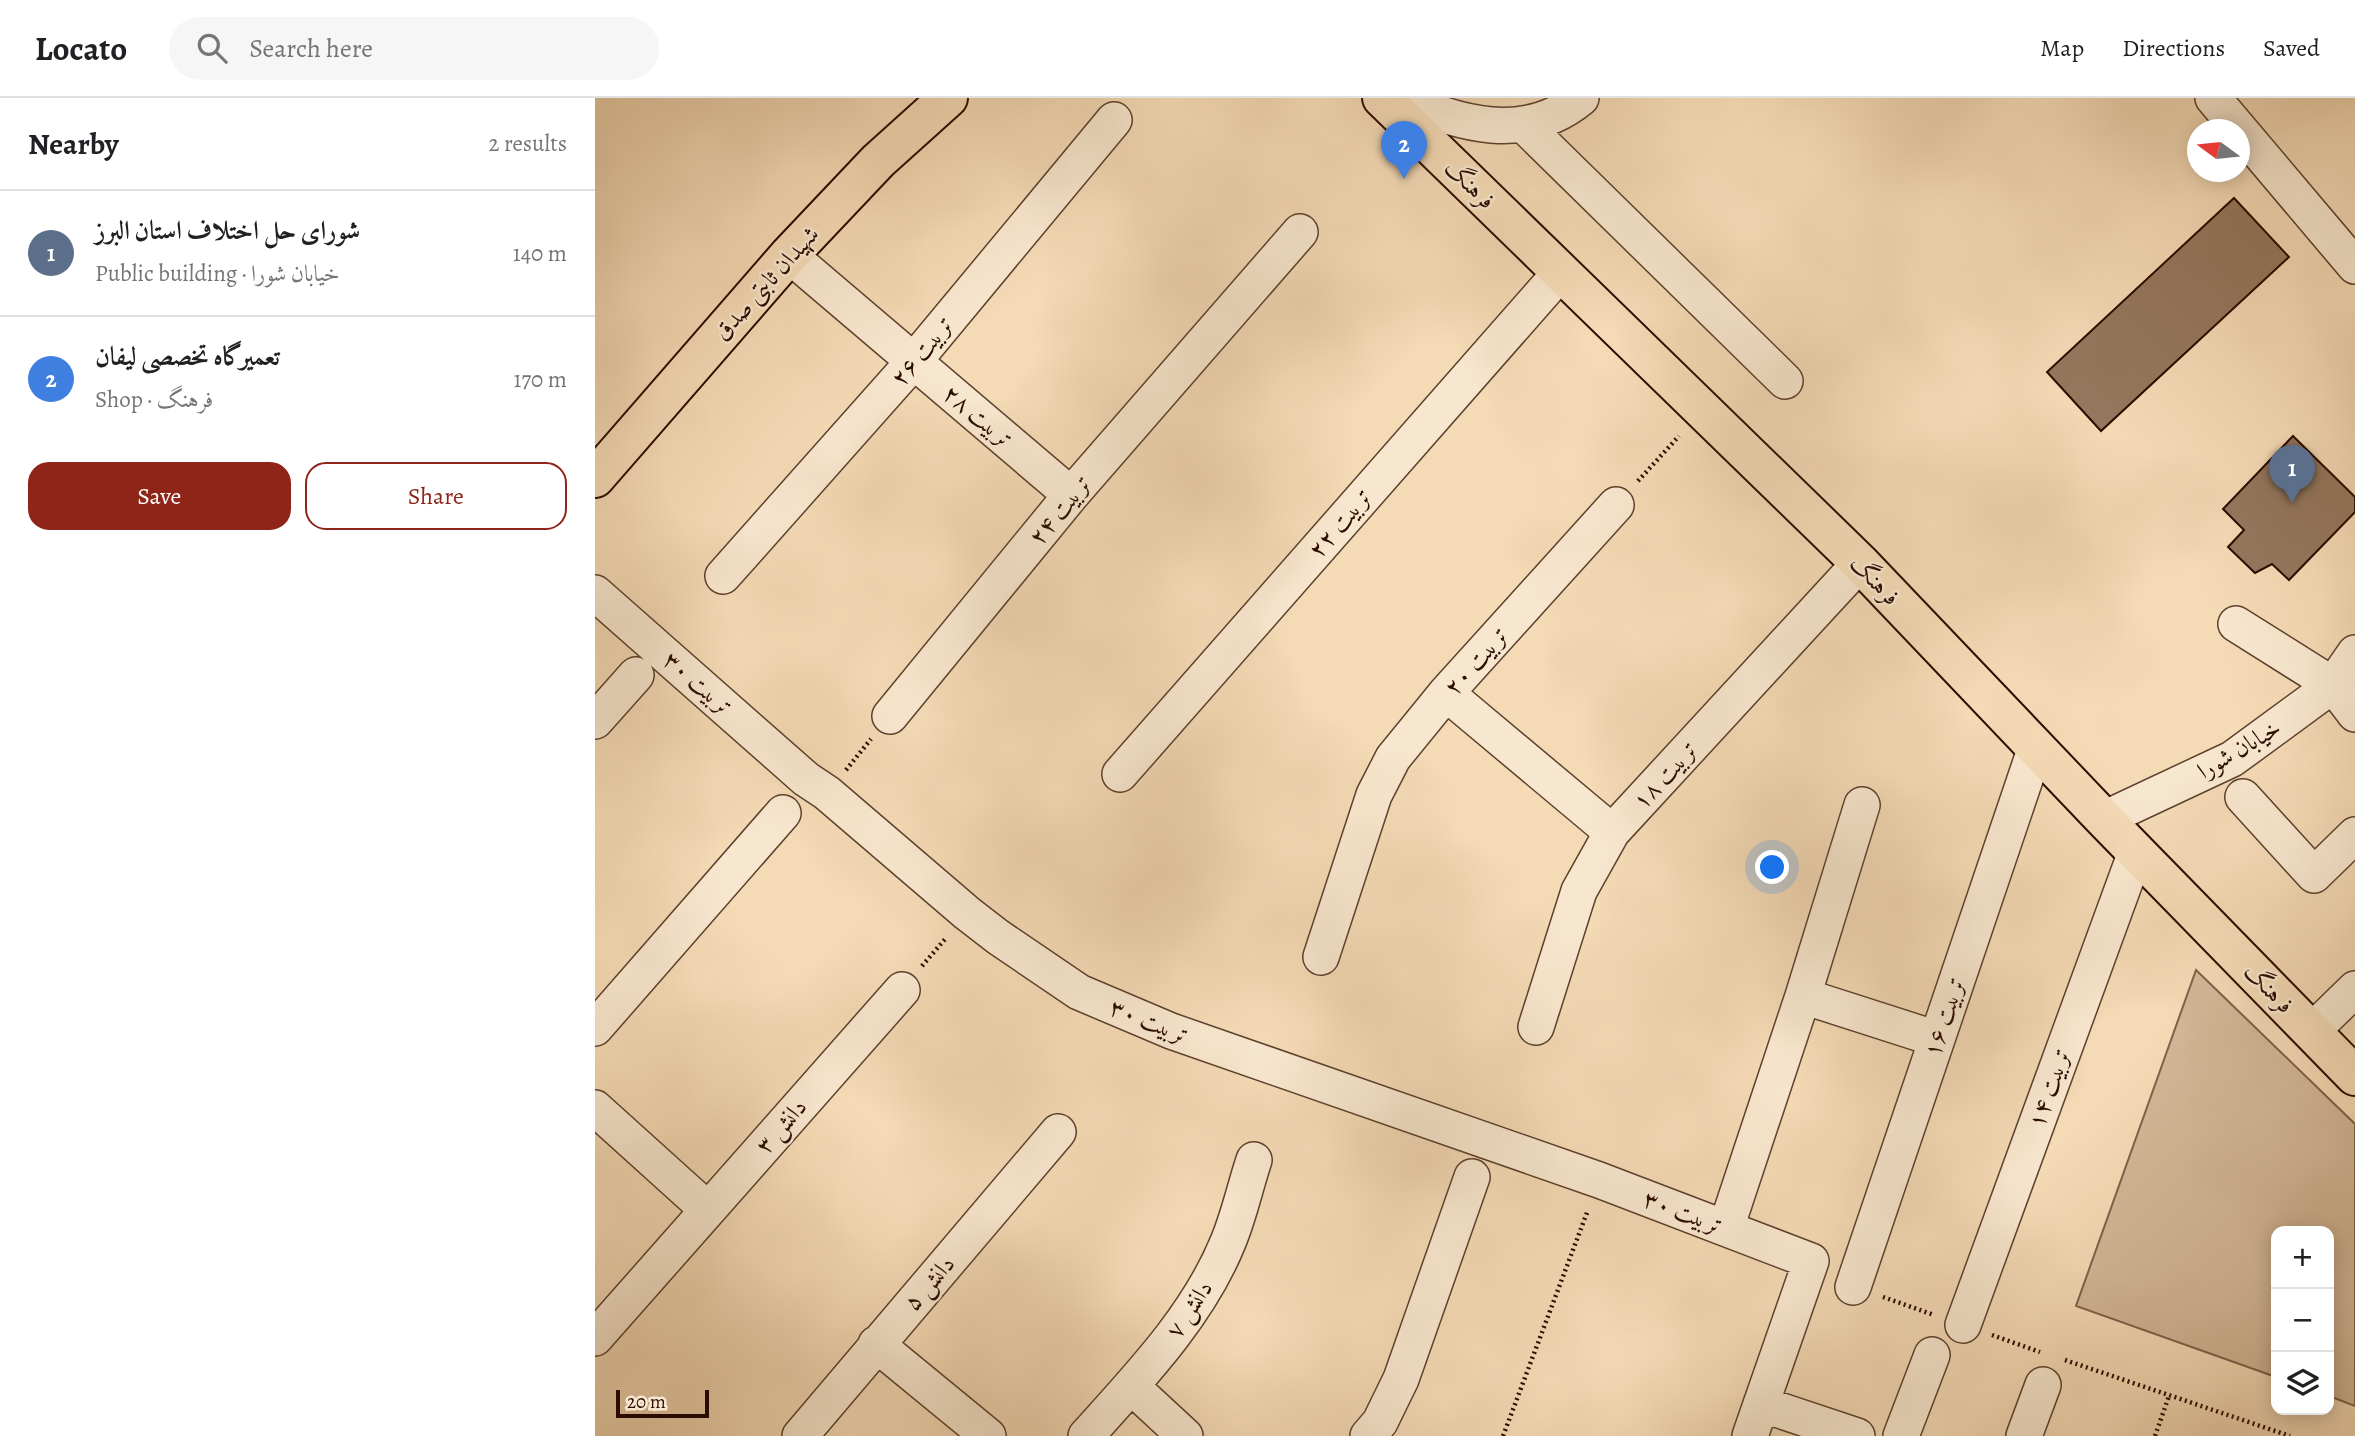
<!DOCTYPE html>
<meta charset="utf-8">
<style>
:root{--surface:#fff;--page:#f6f6f6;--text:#202124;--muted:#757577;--line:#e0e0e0;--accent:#8f2418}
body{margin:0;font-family:Alegreya,Amiri,serif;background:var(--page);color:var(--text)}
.controls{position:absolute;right:21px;bottom:21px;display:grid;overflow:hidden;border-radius:14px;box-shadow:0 4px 18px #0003}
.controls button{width:63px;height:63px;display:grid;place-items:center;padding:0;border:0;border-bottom:2px solid var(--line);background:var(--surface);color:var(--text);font:35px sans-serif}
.compass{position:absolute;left:1592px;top:21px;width:63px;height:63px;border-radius:50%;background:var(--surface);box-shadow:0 4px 18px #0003;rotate:285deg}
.scale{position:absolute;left:21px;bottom:18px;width:93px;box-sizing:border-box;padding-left:7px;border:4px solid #2b0c00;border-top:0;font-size:19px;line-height:24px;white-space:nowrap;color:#2b0c00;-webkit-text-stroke:5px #f8e7cf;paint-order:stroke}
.you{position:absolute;left:1178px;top:770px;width:24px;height:24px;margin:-18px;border:5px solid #fff;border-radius:50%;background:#1a73e8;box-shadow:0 0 0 10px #1a73e833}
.badge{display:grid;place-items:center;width:46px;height:46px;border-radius:50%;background:var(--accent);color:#fff;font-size:23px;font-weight:700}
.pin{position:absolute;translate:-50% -58px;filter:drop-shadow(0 2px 4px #0008)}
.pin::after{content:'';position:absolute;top:37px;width:24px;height:21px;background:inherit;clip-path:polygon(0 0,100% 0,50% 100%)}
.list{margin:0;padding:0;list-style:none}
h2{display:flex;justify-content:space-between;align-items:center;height:91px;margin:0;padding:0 28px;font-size:30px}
h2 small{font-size:23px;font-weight:400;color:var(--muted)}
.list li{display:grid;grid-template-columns:46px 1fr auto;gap:21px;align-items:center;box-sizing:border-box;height:126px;padding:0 28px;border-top:2px solid var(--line)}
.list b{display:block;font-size:26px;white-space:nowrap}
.list p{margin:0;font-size:23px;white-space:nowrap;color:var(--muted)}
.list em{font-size:23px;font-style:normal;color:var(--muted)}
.actions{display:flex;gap:14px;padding:21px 28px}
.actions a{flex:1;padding:16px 0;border:2px solid var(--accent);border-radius:21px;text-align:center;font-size:24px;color:var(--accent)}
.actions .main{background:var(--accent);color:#fff}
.icon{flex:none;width:38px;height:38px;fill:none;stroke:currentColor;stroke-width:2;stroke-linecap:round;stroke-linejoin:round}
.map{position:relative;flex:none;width:1760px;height:1338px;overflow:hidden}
header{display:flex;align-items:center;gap:42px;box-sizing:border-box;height:98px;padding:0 35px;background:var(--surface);border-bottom:2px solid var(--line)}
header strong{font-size:33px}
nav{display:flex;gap:38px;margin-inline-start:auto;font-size:24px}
.search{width:490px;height:63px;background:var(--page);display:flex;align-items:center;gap:18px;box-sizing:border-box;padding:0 24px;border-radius:38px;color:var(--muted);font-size:26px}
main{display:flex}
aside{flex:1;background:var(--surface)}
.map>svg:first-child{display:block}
.green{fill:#d2b796;stroke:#7e624b;stroke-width:2}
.building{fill:#94775e;stroke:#2b0c00;stroke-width:2}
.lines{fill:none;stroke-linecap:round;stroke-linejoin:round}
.minor-casing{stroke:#5d402d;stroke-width:38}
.major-casing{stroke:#2b0c00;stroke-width:42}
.path{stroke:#2b0c00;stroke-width:4.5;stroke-dasharray:2 3.5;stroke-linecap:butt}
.minor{stroke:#f8e7cf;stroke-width:35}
.major{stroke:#f4dab5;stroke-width:38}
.labels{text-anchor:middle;stroke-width:5;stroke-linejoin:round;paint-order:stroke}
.street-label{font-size:24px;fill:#2b0c00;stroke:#f8e7cf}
</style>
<header>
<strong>Locato</strong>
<div class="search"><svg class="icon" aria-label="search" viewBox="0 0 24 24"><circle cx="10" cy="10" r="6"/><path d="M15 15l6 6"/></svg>Search here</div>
<nav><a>Map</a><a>Directions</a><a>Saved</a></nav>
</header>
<main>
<aside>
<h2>Nearby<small>2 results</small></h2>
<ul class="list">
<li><span class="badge" style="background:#5c6f8a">1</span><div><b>شورای حل اختلاف استان البرز</b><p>Public building · خیابان شورا</p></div><em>140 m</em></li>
<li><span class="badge" style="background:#3f7fe0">2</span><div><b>تعمیرگاه تخصصی لیفان</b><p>Shop · فرهنگ</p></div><em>170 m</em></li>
</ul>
<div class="actions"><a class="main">Save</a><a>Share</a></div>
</aside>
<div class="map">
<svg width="1760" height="1338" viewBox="0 0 1760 1338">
<rect width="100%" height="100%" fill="#f4dab5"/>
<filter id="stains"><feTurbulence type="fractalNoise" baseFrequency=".00286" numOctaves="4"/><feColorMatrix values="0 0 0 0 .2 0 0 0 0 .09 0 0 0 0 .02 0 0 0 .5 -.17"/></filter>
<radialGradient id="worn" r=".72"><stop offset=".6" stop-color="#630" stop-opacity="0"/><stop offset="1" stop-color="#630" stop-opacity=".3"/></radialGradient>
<path class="green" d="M1601,872L1760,1026V1308L1734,1298V1133H1681V1279L1481,1208Z"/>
<path class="building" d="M1639,100L1694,159L1506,333L1452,274Z
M1698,338L1760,399V414L1694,482L1677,466L1660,475L1633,449L1649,432L1628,411Z"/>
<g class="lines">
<defs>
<path id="minor" d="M804,0C864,26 930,46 986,0
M1618,0L1760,168
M930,28L1190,283
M194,157L476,397
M128,478L319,263L519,22
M0,495L211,681L232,695L372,815L403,839L484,894L576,933L1004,1082L1216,1163L1155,1338
M1641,526L1738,587L1760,616
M851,595L1017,734
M295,618L476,397L705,134
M0,623L41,577
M525,676L966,174
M1648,699L1719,777L1760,737
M1509,721L1637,661L1738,587L1760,555
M726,859L779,697L798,660L851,595L1021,407
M1208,898L1342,941
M941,929L984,793L1017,734L1265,465
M0,930L188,715
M1716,934L1760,891
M0,1010L113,1112
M1131,1130L1208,898L1267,707
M1258,1189L1441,649
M1368,1227L1541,754
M0,1240L307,892
M281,1246L393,1338
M536,1288L590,1338
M1166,1306L1262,1338
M205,1338L463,1034
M491,1338C544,1279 603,1218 633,1144C644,1118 650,1089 659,1062
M773,1338L785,1324L806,1281L877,1079
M1306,1338L1337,1257
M1429,1338L1448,1287"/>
<path id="major" d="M787,0L1265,465L1509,721L1760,978
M0,380L194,157L283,63L353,0"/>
</defs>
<use href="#minor" class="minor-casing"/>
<use href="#major" class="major-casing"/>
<path class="path" d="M1043,383L1084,338
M251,672L276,641
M327,868L351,840
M1288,1199L1339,1217
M1397,1237L1445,1254
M1470,1262L1695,1338
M908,1338L993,1112
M1560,1338L1574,1298"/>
<use href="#minor" class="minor"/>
<use href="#major" class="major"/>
</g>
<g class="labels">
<g class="street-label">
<text transform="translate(875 86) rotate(44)" y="8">فرهنگ</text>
<text transform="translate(171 185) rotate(-48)" y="8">شهیدان ثابتی صدق</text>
<text transform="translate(327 253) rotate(-50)" y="8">تربیت ۲۶</text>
<text transform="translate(383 318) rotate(40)" y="8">تربیت ۲۸</text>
<text transform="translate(465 412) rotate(-50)" y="8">تربیت ۲۴</text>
<text transform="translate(745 425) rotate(-49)" y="8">تربیت ۲۲</text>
<text transform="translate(1280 482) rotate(46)" y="8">فرهنگ</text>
<text transform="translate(881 563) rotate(-48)" y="8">تربیت ۲۰</text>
<text transform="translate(103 585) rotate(41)" y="8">تربیت ۳۰</text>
<text transform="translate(1644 651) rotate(-31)" y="8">خیابان شورا</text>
<text transform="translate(1070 677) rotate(-47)" y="8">تربیت ۱۸</text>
<text transform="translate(1674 890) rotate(46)" y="8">فرهنگ</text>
<text transform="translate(1349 919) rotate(-71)" y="8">تربیت ۱۶</text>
<text transform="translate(554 923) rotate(22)" y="8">تربیت ۳۰</text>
<text transform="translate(1454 990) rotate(-70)" y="8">تربیت ۱۴</text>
<text transform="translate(186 1028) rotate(-49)" y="8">دانش ۳</text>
<text transform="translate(1088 1114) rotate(21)" y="8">تربیت ۳۰</text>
<text transform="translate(334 1185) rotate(-49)" y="8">دانش ۵</text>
<text transform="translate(594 1211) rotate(-56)" y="8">دانش ۷</text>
</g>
</g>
<rect width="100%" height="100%" filter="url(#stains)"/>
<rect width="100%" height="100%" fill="url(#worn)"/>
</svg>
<div class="controls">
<button>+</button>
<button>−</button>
<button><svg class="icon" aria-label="layers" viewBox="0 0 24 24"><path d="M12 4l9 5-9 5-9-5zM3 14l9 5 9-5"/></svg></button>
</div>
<svg class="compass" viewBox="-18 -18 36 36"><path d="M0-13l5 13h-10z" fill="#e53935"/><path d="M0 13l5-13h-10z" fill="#757577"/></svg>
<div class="scale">20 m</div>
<div class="you"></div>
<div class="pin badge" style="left:1697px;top:405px;background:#5c6f8a">1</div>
<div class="pin badge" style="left:809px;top:81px;background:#3f7fe0">2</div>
</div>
</main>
